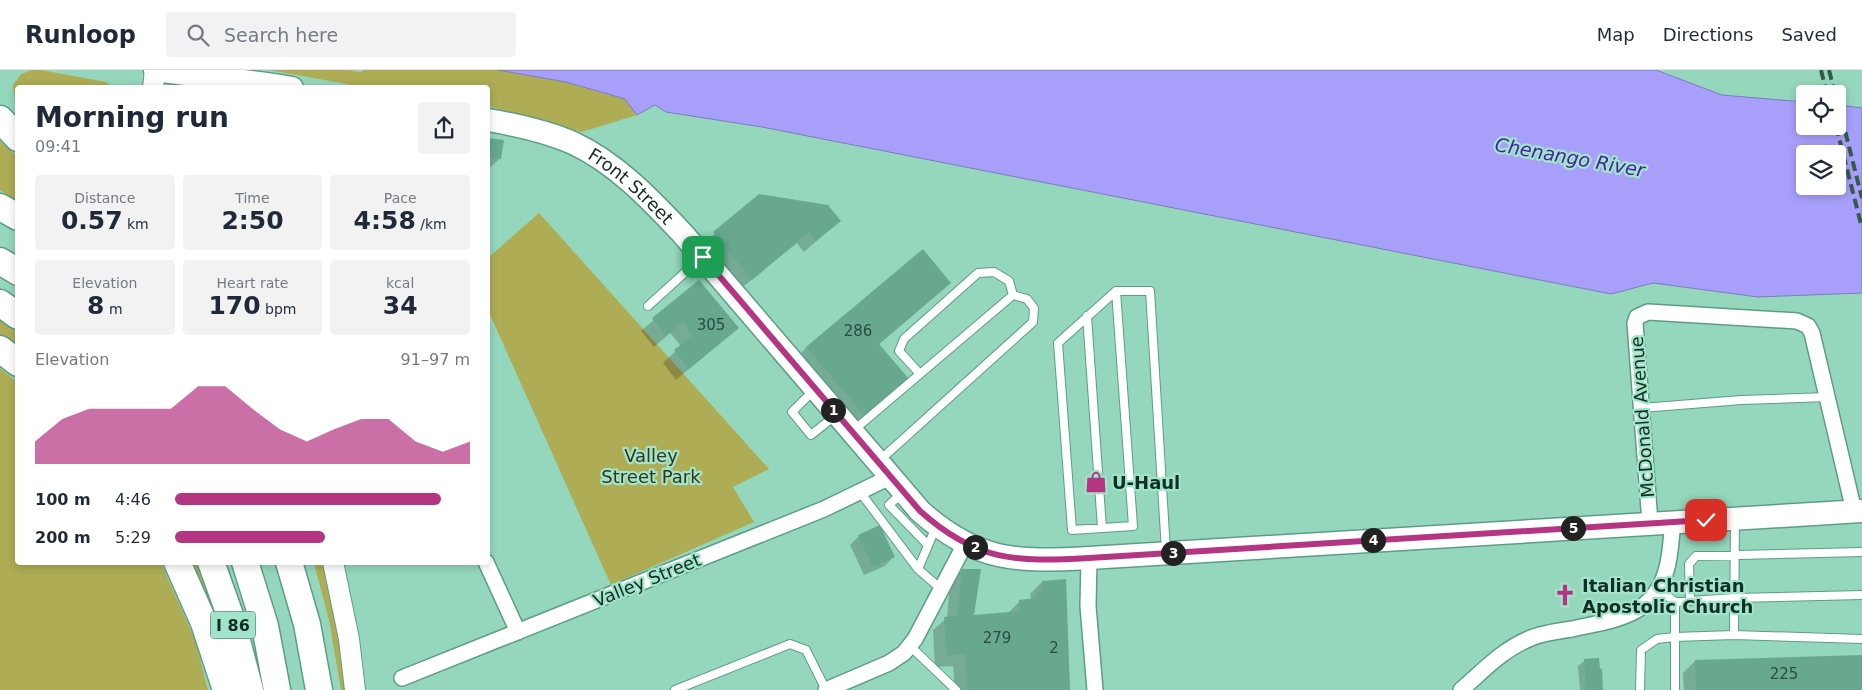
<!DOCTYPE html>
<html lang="en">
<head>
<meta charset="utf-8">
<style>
	body { margin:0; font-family:"DejaVu Sans",sans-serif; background:#f2f2f3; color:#1f2937; height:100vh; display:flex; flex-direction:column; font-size:19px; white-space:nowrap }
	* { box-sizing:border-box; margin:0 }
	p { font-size:16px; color:#747a83 }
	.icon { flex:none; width:28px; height:28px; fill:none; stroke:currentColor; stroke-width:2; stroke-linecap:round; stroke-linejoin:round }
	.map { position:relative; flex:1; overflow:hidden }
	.side { position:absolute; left:15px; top:15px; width:475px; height:480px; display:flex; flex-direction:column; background:#fff; border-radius:5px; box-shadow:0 2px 8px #0003 }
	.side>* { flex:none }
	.controls { position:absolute; left:1796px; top:15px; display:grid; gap:10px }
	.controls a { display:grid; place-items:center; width:50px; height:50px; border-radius:5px; background:#fff; box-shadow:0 2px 8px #0003; font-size:25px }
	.pin { position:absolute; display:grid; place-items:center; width:42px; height:42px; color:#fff; margin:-21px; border-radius:10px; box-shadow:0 2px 8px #0006 }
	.km { position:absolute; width:25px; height:25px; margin:-12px; border-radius:50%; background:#222; color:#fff; font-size:14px; line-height:25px; text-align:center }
	.round { display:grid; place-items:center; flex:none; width:52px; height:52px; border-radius:5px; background:#f2f2f3 }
	.summary { display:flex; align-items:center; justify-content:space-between; height:85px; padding:0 20px }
	h1 { font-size:28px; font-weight:700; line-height:38px }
	.stats { display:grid; grid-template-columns:repeat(3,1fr); gap:8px; height:85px; padding:5px 20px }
	.stats div { display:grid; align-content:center; border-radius:5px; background:#f2f2f3; text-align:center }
	.stats b { font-size:25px; font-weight:700 }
	.stats small { font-size:14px; font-weight:400 }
	.stats p { font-size:14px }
	.chart { height:140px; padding:10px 20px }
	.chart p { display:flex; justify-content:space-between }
	.chart svg { width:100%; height:90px; margin-top:5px; fill:#b43582; opacity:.7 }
	ul { padding:0 20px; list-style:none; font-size:16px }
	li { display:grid; grid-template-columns:80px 60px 1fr; align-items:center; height:38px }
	li i { height:12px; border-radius:6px; background:#b43582 }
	header { display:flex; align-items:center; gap:30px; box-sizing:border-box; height:70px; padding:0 25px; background:#fff; border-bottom:1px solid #e0e1e3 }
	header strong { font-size:24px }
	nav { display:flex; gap:28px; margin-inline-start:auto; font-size:18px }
	.search { width:350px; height:45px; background:#f2f2f3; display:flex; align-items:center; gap:12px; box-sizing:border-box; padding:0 18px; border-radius:5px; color:#747a83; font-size:19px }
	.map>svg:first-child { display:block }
</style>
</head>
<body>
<header>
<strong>Runloop</strong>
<div class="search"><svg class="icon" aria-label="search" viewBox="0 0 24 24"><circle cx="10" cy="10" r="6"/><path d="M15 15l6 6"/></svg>Search here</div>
<nav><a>Map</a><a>Directions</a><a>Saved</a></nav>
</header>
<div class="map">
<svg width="1862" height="620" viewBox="0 0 1862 620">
	<rect width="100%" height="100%" fill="#94d7bc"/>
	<path fill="#aeac54" d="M32 0H41L106 12 113 17 18 18 17 38 15 33 13 15 21 4Z
		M269 0H349L360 2 364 0H498L566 12 625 29 637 45 582 62 488 36V18L363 17Z
		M0 71 17 86V132L0 120Z
		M539 143 769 399 733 417 754 452 611 515 488 240V188Z
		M0 248 17 263V280L0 266Z
		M0 298 17 312 18 492 161 493 195 570 208 620H0Z
		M190 493H197L212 540Z
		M314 493H323L324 497 335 549 345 620H341L329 550Z"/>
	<path fill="#a89ffa" stroke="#7b7dba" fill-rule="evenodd" d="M498 0H1656L1722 25 1805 32V56H1838V35L1862 38V223L1758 227 1653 213 1611 224 762 57 666 42 655 35 637 45 625 29 566 12ZM1805 84H1838V116H1805Z"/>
	<path fill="#0003" d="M488 69 503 72 500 88 491 97H488Z
		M760 125 839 151 804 182 797 173 739 220 702 175Z
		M699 211 737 258 676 310 663 293 681 276 670 263 654 277 641 261Z
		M950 213 878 275 907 309 852 357 795 289 807 277Z
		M859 466 893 487 885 496 864 505 850 475Z
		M962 500 973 546 1008 543 1020 531 1031 530 1030 524 1042 512 1068 620H955L953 596 935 597 933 560 947 548 950 512Z
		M1862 587V620H1684L1683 603 1695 591Z
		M1584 591 1602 620H1580L1578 596Z"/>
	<path fill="#67a88f" d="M488 68 504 70 501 89 488 87Z
		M759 124 828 135 841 151 816 171 809 162 752 210 713 162Z
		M923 179 951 213 879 274 909 309 865 346 806 277Z
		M699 210 739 258 689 299 674 280 693 265 683 252 666 266 652 248Z
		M880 455 895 487 873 497 858 465Z
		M962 499H981L974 545 1020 541 1019 530 1036 528 1038 521H1042V511L1066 509 1070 620H967L965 584 947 586 944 547 957 545Z
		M1862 585V620H1696L1695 590Z
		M1599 588 1600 599 1602 598 1603 620H1586L1584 589Z"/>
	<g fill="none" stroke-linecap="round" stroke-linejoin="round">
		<g stroke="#5c9e85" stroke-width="10">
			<path id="lane" d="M1116 221 1133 456 1072 460 1058 273 1116 221H1150L1166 481
				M648 236 701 188
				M1087 246 1102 458
				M920 304 899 281 904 269 978 203 994 202 1009 211 1013 225
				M814 320 792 342 811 365 836 345
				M1642 338 1741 330 1827 327
				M854 360 1013 225 1027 229 1034 238 1033 252 879 391
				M860 422 918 499 941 519
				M902 423 889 435 928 475
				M918 499 936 457
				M1659 520 1675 532V567L1734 565 1735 450
				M1690 531 1689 494 1696 486 1862 482
				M1675 532 1734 528 1862 525
				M1734 565 1862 569
				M910 576 956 620
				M675 620 790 574 806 580 826 620
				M1640 620 1641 580 1657 569 1675 567V620"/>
		</g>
		<g stroke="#5c9e85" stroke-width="18">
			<path id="street" d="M1650 453 1635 253 1637 247 1648 242 1797 251 1808 256 1812 263 1854 441
				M1089 488 1088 536 1095 620
				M486 492 518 562
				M402 608 824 439 890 407
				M826 620 889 593 904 583 915 569 965 474
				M1461 620C1483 601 1503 579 1531 568 1543 563 1559 561 1572 559 1613 550 1653 547 1666 501 1671 485 1671 468 1673 451"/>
		</g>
		<g stroke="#5c9e85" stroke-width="22">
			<path id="secondary" d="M153 18 155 0
				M333 492 349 569 355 620"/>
		</g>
		<g stroke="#5c9e85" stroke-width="25">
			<g id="primary">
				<path d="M155 0C201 7 247 10 292 18"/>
				<path id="s1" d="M488 50C517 55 546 61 573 73 616 93 650 129 682 163L920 441C977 492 1016 492 1089 488L1862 441"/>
			</g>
		</g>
		<g stroke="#5c9e85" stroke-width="29">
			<path id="highway" d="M0 49 18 68
				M0 137 18 147
				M0 191 18 202
				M0 233 18 246
				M0 279 18 293
				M177 492 204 553 226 620
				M211 492 231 548 250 620
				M245 492 265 556 277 620
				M289 492 307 554 319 620"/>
		</g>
		<use href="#lane" stroke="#fff" stroke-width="8"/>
		<use href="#street" stroke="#fff" stroke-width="15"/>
		<use href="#secondary" stroke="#fff" stroke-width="20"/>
		<use href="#primary" stroke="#fff" stroke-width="22"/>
		<use href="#highway" stroke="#fff" stroke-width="26"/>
		<path stroke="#345b4c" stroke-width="4" stroke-dasharray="10 5" stroke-linecap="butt" d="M1821 0 1827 24
			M1829 0 1835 24
			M1838 33 1862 128
			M1836 56 1862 158"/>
	</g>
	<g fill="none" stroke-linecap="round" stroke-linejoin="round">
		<g stroke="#fff" stroke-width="10">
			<path id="route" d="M703 187 920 441C977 492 1016 492 1089 488L1706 450"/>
		</g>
		<use href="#route" stroke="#b43582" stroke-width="6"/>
	</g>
	<defs>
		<g id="shop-bare" transform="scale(1.725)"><path d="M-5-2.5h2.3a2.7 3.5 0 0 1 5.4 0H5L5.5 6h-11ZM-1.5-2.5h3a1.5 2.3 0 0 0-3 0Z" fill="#b43582" stroke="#a1e4c9" stroke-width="2.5" paint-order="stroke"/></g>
		<g id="church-bare" transform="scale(1.725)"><path d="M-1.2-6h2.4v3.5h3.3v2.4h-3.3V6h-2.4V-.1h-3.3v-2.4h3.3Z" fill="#b43582" stroke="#a1e4c9" stroke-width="2.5" paint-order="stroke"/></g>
	</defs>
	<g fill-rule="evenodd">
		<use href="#shop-bare" x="1096" y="412"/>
		<use href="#church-bare" x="1565" y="525"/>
	</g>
	<g text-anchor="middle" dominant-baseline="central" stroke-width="4.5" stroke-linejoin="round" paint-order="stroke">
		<g font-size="15" fill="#284d40">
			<text x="711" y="255">305</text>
			<text x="858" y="261">286</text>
			<text x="997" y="568">279</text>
			<text x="1054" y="578">2</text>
			<text x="1784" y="604">225</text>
		</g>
		<rect fill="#a1e4c9" stroke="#3e6556" stroke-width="1" x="210.5" y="541.5" width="45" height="27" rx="4"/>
		<g font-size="16" font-weight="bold" fill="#132f25">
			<text x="233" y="555">I 86</text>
		</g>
		<g font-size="18" fill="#132f25" stroke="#a1e4c9">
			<text stroke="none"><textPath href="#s1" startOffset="161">Front Street</textPath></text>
			<text transform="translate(1642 347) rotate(-94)">McDonald Avenue</text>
			<text transform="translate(647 510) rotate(-22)">Valley Street</text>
		</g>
		<g font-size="18" fill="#34341c" stroke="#a1e4c9">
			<text x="651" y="385">Valley<tspan x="651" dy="21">Street Park</tspan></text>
		</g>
		<g font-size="18" font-weight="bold" fill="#132f25" stroke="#a1e4c9" text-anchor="start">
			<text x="1112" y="412">U-Haul</text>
			<text x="1582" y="515">Italian Christian<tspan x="1582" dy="21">Apostolic Church</tspan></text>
		</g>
		<g font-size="19" font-style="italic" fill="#461da1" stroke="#a1e4c9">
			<text transform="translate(1570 87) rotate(10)">Chenango River</text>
		</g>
	</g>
</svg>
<div class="controls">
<a><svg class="icon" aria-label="locate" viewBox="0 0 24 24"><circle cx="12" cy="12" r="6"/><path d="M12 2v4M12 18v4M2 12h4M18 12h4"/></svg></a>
<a><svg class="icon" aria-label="layers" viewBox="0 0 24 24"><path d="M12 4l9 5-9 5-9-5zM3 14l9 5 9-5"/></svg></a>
</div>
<div class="pin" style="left:703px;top:187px;background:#1e9e55"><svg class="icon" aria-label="arrive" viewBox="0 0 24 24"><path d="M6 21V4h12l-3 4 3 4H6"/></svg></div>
<div class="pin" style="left:1706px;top:450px;background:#d93025"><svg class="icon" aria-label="check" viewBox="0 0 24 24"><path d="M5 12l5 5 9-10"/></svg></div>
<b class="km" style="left:833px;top:340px">1</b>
<b class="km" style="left:975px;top:477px">2</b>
<b class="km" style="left:1173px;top:483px">3</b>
<b class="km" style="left:1373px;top:470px">4</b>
<b class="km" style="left:1573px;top:458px">5</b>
<section class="side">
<div class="summary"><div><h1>Morning run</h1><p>09:41</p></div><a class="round"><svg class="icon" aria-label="share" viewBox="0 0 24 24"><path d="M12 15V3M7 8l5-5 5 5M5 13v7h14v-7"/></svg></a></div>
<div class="stats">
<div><p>Distance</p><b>0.57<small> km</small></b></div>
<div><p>Time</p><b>2:50</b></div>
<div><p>Pace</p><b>4:58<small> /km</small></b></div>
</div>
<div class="stats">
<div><p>Elevation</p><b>8<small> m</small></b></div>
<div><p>Heart rate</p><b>170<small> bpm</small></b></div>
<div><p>kcal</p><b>34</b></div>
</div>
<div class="chart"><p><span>Elevation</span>91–97 m</p>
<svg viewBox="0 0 160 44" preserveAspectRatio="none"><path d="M0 44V33L10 22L20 17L30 17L40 17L50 17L60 6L70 6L80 17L90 27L100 33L110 27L120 22L130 22L140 33L150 38L160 33V44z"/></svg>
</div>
<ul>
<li><b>100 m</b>4:46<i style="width:90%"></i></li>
<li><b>200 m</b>5:29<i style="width:51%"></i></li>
</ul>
</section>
</div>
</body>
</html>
